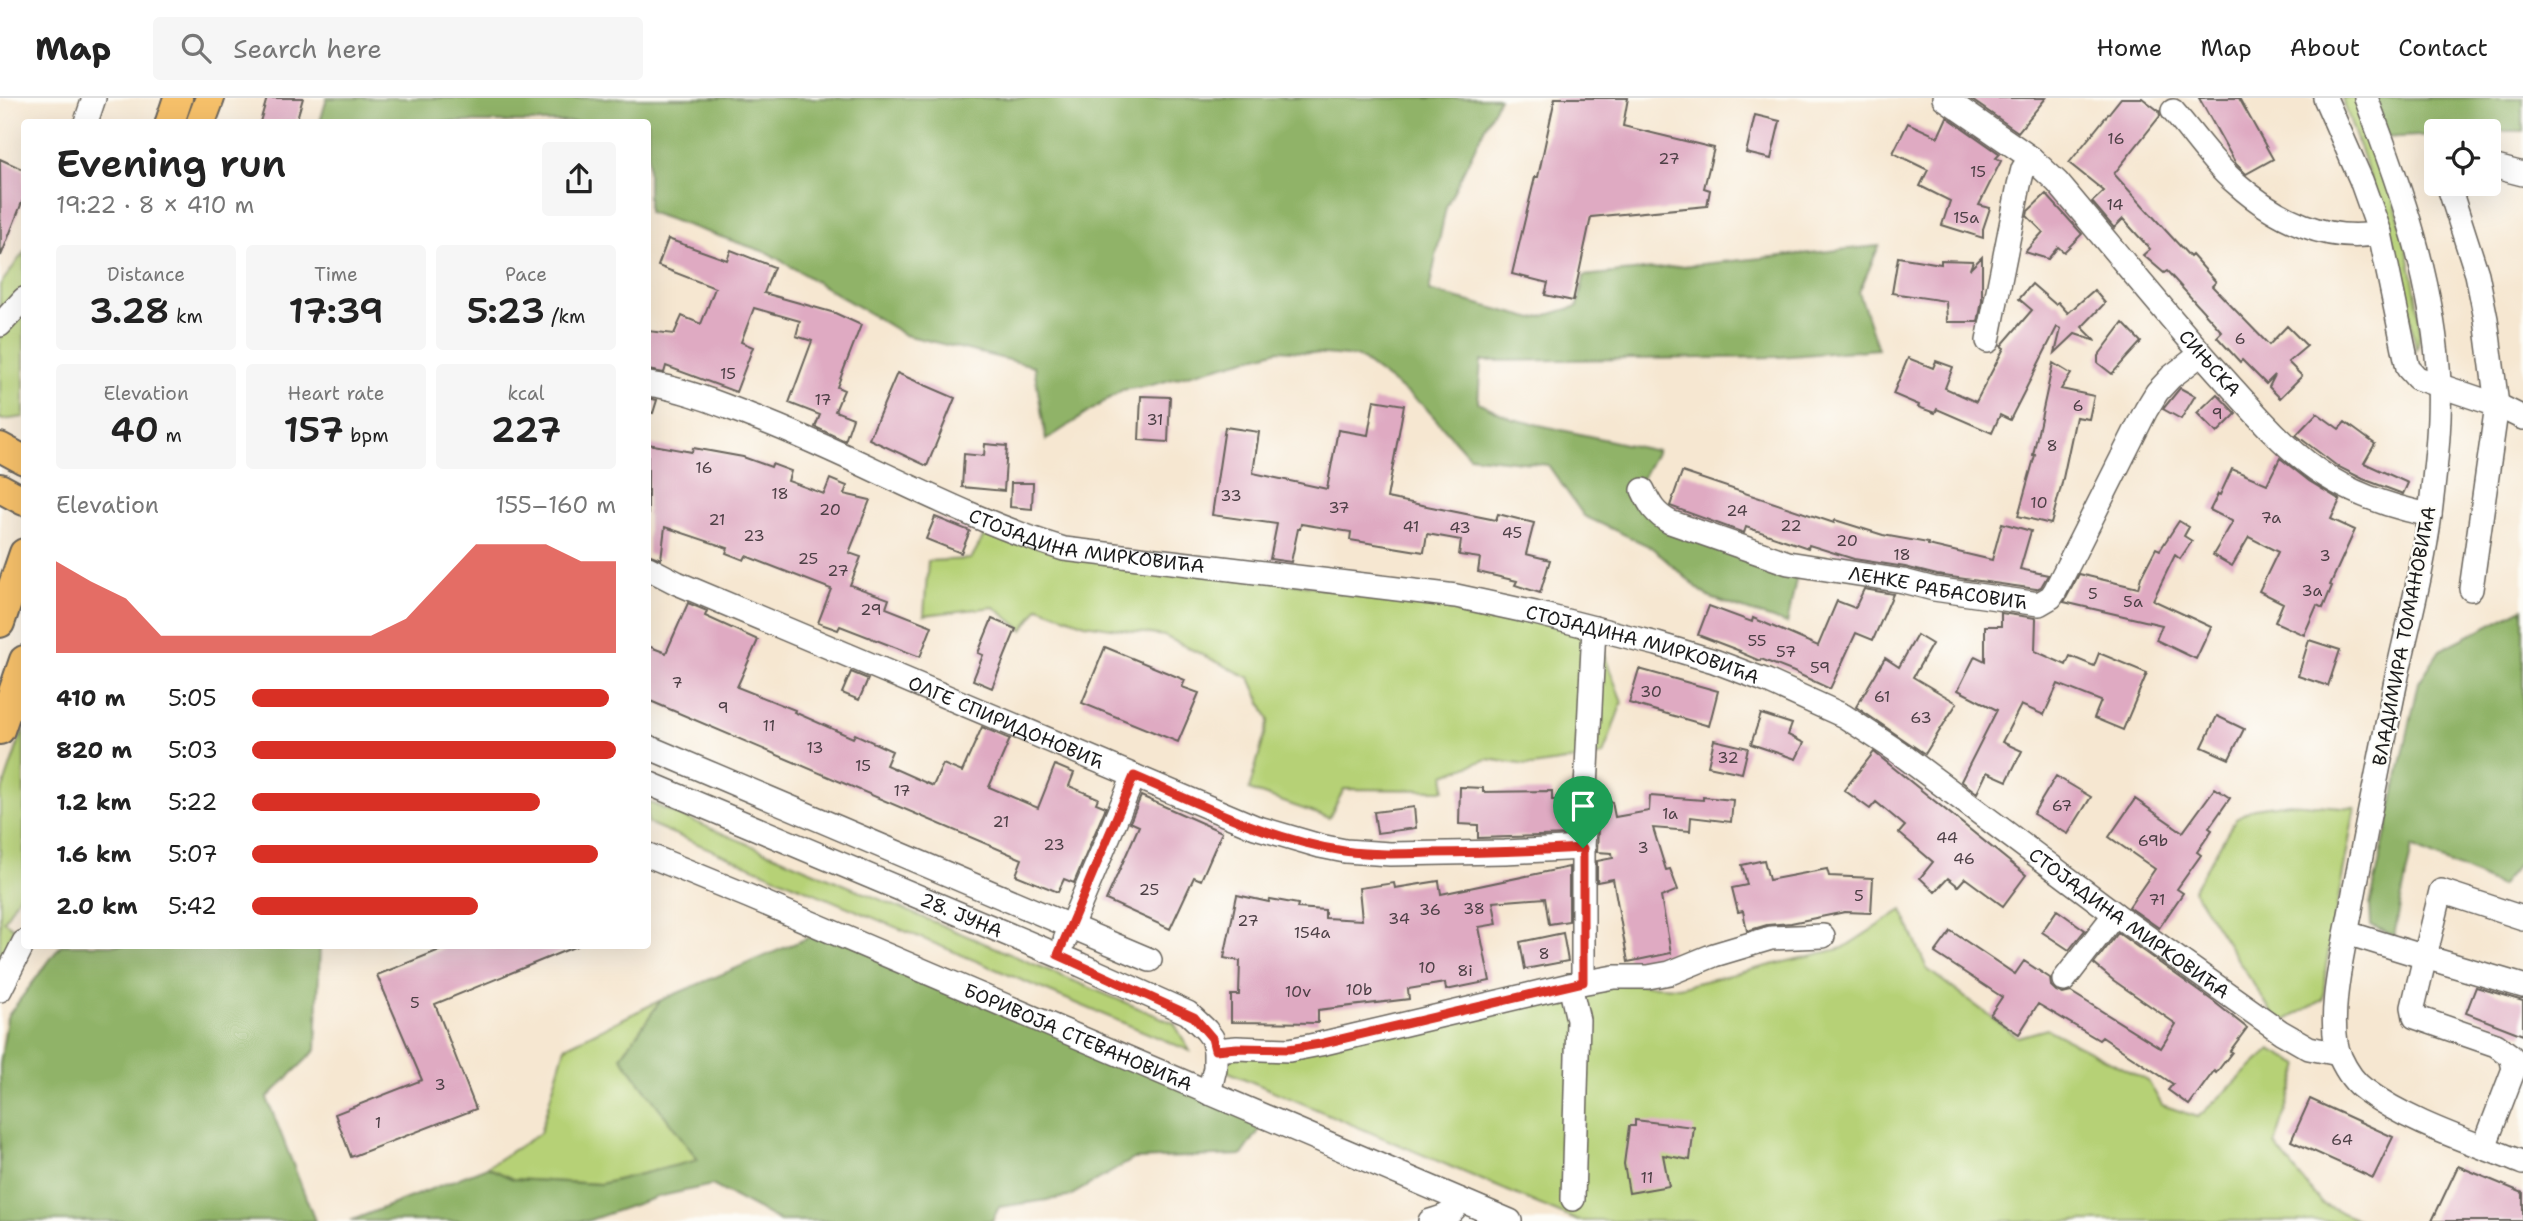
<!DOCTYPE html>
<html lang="en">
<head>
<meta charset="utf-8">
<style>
	body { margin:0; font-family:"Shantell Sans",sans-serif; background:#f6f6f6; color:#222; height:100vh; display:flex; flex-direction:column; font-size:26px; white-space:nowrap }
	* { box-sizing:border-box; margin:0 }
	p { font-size:23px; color:#767676 }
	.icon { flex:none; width:38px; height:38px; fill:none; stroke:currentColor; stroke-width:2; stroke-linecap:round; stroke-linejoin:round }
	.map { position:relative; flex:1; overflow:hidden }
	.side { position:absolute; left:21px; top:21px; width:630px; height:830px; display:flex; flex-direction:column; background:#fff; border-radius:7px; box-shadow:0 7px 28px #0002 }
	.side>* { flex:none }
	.fabs { position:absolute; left:2424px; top:21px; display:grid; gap:14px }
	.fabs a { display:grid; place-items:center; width:77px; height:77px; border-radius:7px; background:#fff; box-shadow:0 7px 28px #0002; font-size:35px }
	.pin { position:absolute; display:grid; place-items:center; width:60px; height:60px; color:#fff; margin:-72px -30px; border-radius:50% 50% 50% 0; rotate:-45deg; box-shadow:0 0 7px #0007 }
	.pin .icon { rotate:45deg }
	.round { display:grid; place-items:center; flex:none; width:74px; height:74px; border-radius:7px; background:#f6f6f6 }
	.headline { display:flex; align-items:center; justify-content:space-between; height:119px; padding:0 35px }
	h1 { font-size:38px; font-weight:600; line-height:52px }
	.figures { display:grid; grid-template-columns:repeat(3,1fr); gap:10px; height:119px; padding:7px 35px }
	.figures div { display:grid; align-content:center; border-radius:7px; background:#f6f6f6; text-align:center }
	.figures b { font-size:35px; font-weight:600 }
	.figures small { font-size:19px; font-weight:400 }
	.figures p { font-size:19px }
	.chart { height:196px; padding:14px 35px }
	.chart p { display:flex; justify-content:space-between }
	.chart svg { width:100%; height:126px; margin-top:7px; fill:#d93025; opacity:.7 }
	ul { padding:0 35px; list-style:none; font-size:23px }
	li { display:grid; grid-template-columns:112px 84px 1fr; align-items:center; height:52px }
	li i { height:18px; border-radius:9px; background:#d93025 }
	header { display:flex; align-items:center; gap:42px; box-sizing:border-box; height:98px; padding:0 35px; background:#fff; border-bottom:2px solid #e0e0e0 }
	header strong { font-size:33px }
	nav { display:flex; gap:38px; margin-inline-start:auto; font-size:24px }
	.search { width:490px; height:63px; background:#f6f6f6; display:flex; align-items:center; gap:18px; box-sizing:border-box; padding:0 24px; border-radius:7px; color:#767676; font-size:26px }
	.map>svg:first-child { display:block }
</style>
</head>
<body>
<header>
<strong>Map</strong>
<div class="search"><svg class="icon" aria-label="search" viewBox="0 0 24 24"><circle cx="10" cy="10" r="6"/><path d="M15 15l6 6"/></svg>Search here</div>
<nav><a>Home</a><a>Map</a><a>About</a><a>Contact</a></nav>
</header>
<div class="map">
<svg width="2523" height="1123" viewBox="0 0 2523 1123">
	<rect width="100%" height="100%" fill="#fdfcf7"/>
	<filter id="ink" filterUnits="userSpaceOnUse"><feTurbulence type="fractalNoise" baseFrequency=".0143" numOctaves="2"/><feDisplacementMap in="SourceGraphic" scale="14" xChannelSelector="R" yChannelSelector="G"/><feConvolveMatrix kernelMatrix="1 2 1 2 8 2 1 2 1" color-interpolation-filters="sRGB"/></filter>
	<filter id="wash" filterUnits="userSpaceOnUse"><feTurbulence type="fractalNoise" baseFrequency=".00686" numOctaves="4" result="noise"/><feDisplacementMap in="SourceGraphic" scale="28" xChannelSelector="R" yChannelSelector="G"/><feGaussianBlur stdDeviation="1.57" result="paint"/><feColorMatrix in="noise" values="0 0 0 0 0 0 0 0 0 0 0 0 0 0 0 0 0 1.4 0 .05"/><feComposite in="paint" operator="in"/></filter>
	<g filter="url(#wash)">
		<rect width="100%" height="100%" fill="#f6e7d1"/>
		<path fill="#b6d176" stroke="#697649" stroke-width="2" d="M2342 0H2355C2367 30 2380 59 2390 90 2400 118 2429 229 2416 252L2402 171Z
			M24 154V319L3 322 0 321V187Z
			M991 425 1064 451 1594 530 1622 604 1603 657 1533 668 1487 661 1445 677 1444 692 1344 691 1329 720 1249 692 1269 622 1250 580 1164 538 1085 526 1039 509 1023 532 994 509 924 517 928 463 971 461Z
			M24 629V789L4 823 14 830 0 865V699Z
			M648 704 1174 925 1190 953 648 725Z
			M2289 705 2355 710 2326 868 2323 902 2279 926 2193 792 2236 720 2254 710Z
			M1902 812 1927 871 2018 939 2047 931 2148 983 2162 1007 2198 1019 2271 951 2300 967 2275 1047 2322 1106 2360 1123H1578L1224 972 1237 950 1264 952 1583 884 1679 889 1843 850Z
			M661 902 621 959 699 1062 600 1086 513 1081 487 1069 540 1035 565 949Z"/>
		<path fill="#90b367" stroke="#566842" stroke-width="2" d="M327 0H1499L1446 109 1429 193 1534 221 1578 208 1584 178 1879 148 1859 194 1878 251 1778 259 1481 263 1478 304 1512 321 1657 353 1634 395 1798 472 1787 526 1708 499 1651 449 1584 418 1548 367 1469 358 1424 308 1358 259 1279 252 1148 288 1122 292 1046 342 1034 268 905 237 768 155 648 114V24H320Z
			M2366 0H2523V33H2436V37L2382 40Z
			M2523 510V761L2500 788 2412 749 2394 838 2371 827 2370 807 2419 584 2440 552Z
			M826 832 1268 1020 1242 1057 1134 1061 1068 1099 999 1109 992 1123H780L712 1087 657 1099 587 1123H350L487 1069 513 1081 600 1086 698 1062 621 959 661 902Z
			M61 847H320L316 952 267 1000 315 1123H0V967L7 919Z"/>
		<g id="blocks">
			<path fill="#dfaac2" d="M267 0H303L296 24H260Z
				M1555 0H1628L1623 28 1714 50 1704 90 1710 92 1707 108 1591 119 1573 203 1545 197 1548 185 1512 176 1535 79H1538Z
				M1969 0H2046L2018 34Z
				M2121 0H2142L2159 13 2160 18 2114 76 2190 159 2192 157 2216 184 2212 188 2269 247 2287 228 2307 248 2288 264 2302 278 2280 300 2269 289 2275 277 2266 286 2242 262 2240 264 2217 239 2222 234 2167 173 2164 175 2143 157 2150 151 2123 121 2114 130 2092 104 2104 93 2069 65Z
				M2199 0H2239L2273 61 2246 76 2236 66Z
				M1755 17 1780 23 1771 61 1746 55Z
				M1947 19 2000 56 1996 60 2001 63 1979 107 1990 110 1983 131V140L1942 127 1950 103 1920 88 1928 72 1893 55 1908 25 1938 39Z
				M0 61 24 72V99L1 158Z
				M2046 96 2082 136 2064 154 2058 149 2048 161 2025 154 2043 134 2027 118 2028 113Z
				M668 141 727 162 731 152 774 169 764 195 835 215 861 227 837 289 844 292 835 313 853 320 845 343 815 329 820 317 789 305 812 243 796 238 800 223 754 210 741 244 753 249 736 294 666 268 664 275 648 272V233L674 236 682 218 701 226 715 190 658 168Z
				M1898 159 1941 166V162L1973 163 1970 171 1982 159V203L1978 224H1947L1946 203 1892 195Z
				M2032 186 2055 206 2058 204 2068 215 2094 192 2105 205 2082 229 2096 243 2075 236 2055 255 2061 231 2057 229 2010 322 2000 317 1992 335 1937 311 1935 315 1918 309 1919 307 1893 296 1908 260 1933 270 1936 263 1953 269 1945 290 1976 304 2004 250 2001 248 2032 212 2019 201Z
				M2123 225 2141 244 2112 276 2098 265V258Z
				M2053 265 2071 276 2061 291 2094 298 2089 321 2076 319 2062 385 2051 426 2018 418 2035 357H2033Z
				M897 275 955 300 927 368 869 341Z
				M2180 290 2195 298 2181 321 2163 311Z
				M2217 296 2236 316 2217 335 2197 315Z
				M1141 298 1170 299 1168 344 1139 342Z
				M648 300 657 302 653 315 648 314Z
				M1374 302 1404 307 1387 400 1496 422 1498 416 1534 425 1526 456 1550 462 1540 495 1515 487 1517 483 1478 474 1480 460 1459 457 1461 442 1427 436 1424 454 1350 442 1351 434 1301 426 1300 431H1298L1291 464 1270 461 1277 426 1212 417 1225 329 1259 334 1253 375 1327 391 1338 332 1368 337Z
				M2317 315 2339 331 2345 324 2375 346 2364 365 2408 385 2403 396 2363 381 2337 368 2296 337Z
				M648 346 692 354 693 350 743 359 771 369 772 366 791 373 788 383 824 396 830 381 847 388 844 396 870 402 849 455 861 459 850 487 889 501 886 510 932 528 920 559 840 528 838 532 818 525 831 491 746 458 744 462 726 455 728 450 665 429 661 461 648 456Z
				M985 346 1007 348 1004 393 962 389 964 356 984 358Z
				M2280 360 2309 383 2340 402 2331 421 2355 432 2330 487 2332 488 2323 510 2317 507 2304 537 2275 524 2283 505 2259 493 2278 454 2249 439 2232 468 2213 457 2232 425V423L2210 412 2218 396 2220 397 2232 371 2267 386Z
				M1682 374 1834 425 1835 422 1883 437 1928 445V447L1992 462 2002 425 2031 433 2020 471 2048 477 2041 489 2036 491 1937 477 1905 469 1854 461 1809 447 1808 450 1746 429 1744 435 1670 408Z
				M1011 385H1033L1032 411 1010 409Z
				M935 419 970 433 961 455 926 441Z
				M2179 423 2189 429 2184 438 2192 443 2180 461 2175 457 2153 502 2211 529 2196 561 2156 542 2162 527 2064 504 2079 476 2138 490 2141 479 2156 450 2160 452Z
				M1864 491 1893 496 1873 542 1856 535 1830 591 1794 574 1761 561 1760 563 1739 554 1740 553 1698 537 1709 508 1752 524 1753 520 1818 548 1837 503 1855 510Z
				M688 505 707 513 705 518 758 542 737 589 795 612 794 614 853 640 855 636 892 653 886 667 933 688 943 666 962 674 982 629 1010 641 989 689 1038 710 1055 667 1074 675 1069 688 1098 700 1096 705 1106 709 1074 785 1064 781 1058 794 1016 777 1022 761 648 602V548L666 555Z
				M2001 515 2036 520 2035 553 2066 567 2070 558 2094 568 2099 555 2147 575 2123 632 2094 620 2101 603 2058 586 2044 617 2021 607 2002 644 2022 653 2007 683 1987 674 1977 695 1961 683 1997 612 1958 592 1975 558 1985 563V528H2001Z
				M992 521 1016 531 992 590 973 582 983 557 978 555Z
				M1917 537 1932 546 1913 579 1957 605 1925 656 1856 609 1885 560 1899 569Z
				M2309 542 2340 552 2328 588 2298 578Z
				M1105 549 1185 582 1182 589 1199 595 1178 644 1082 605Z
				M1639 571 1718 593 1709 628 1629 605Z
				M851 574 868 581 859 602 842 595Z
				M1761 616 1792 626 1788 637 1804 645 1796 661 1751 646Z
				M2217 618 2244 631 2229 661 2202 649Z
				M1714 642 1748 650 1742 675 1708 668Z
				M1874 654 2026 777 2003 808 1965 780 1958 788 1948 780 1935 794 1920 780 1933 764 1899 735 1905 728 1876 704 1870 711 1844 692Z
				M2056 678 2091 699 2068 736 2033 716Z
				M1460 689 1483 690V694L1552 693V702H1567V714L1571 713 1570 737 1478 740V727L1459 726Z
				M2215 690 2230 700 2209 730 2212 732 2197 754 2201 757 2177 791 2183 795 2159 830 2129 809 2155 771 2109 739 2135 701 2183 734Z
				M1141 698 1222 734 1201 782 1194 779 1170 831 1106 802 1139 728 1130 724Z
				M1650 698 1703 702V699L1733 702 1731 724 1691 719 1690 733 1653 730 1666 772 1670 771 1678 792 1661 799 1671 855 1628 864 1613 781 1597 784V763L1613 760 1612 755 1597 754 1599 707 1612 704 1615 719 1649 713Z
				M1414 709 1416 730 1377 735 1374 714Z
				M1764 762 1769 782 1827 771 1829 778 1873 780 1871 815 1845 814 1791 825 1767 827 1747 833 1743 813 1738 814 1732 790 1747 787 1742 767Z
				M1569 769V823L1549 826 1545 800 1493 804 1497 826 1479 829 1490 883 1446 892 1445 885 1408 891 1409 901 1318 912V925L1231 924V897H1239L1240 863 1224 860 1237 797 1269 804 1270 801 1298 806 1297 810 1325 812V820L1362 822 1359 790 1394 785 1395 790 1439 783 1441 796Z
				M2057 812 2085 832 2069 852 2042 834Z
				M1951 833 2015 876 2024 863 2050 880 2051 888 2056 893 2063 896 2071 894 2161 950 2176 926 2113 882 2094 866 2118 835 2213 903 2247 930 2230 953 2232 954 2216 975 2214 973 2189 1007 2168 992 2173 986 2102 939 2099 942 2038 906 2019 936 1990 917 2002 899 1935 855Z
				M1563 835 1568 863 1525 871 1520 844Z
				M452 847H579L435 906 476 1011 351 1059 335 1016 422 982 377 877Z
				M2476 889 2523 903V937L2466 915Z
				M2310 1001 2393 1039 2373 1080 2291 1043Z
				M1635 1022 1694 1029 1690 1062 1663 1057 1669 1088 1629 1095 1624 1066 1629 1028H1635Z
				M2458 1068 2523 1095V1123H2432Z"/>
		</g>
	</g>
	<g filter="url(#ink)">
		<use href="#blocks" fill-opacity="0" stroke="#68635b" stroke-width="2"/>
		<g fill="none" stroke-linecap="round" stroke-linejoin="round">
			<g stroke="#68635b" stroke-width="26">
				<g id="minor">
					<path id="s1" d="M1944 0 2031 60 2057 84C2113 150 2167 218 2226 283 2254 314 2282 347 2317 372 2350 395 2391 409 2430 417"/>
					<path d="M2325 0 2361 82 2380 135 2408 270 2417 280 2497 307 2523 320"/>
					<path d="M2366 0C2401 91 2434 185 2439 284 2441 327 2435 373 2430 416 2423 473 2407 530 2395 587 2380 661 2365 736 2351 811 2344 849 2325 923 2340 959 2346 972 2353 984 2365 992 2409 1025 2472 1044 2523 1065"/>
					<path d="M2173 13C2194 37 2213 66 2237 86 2275 120 2328 146 2380 135"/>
					<path d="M86 24 94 0"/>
					<path d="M2488 67 2523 76"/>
					<path d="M2448 86 2477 176 2486 221 2497 307 2471 491"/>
					<path d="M0 227 24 201"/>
					<path d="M1988 243 2019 87 2023 71 2031 60"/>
					<path id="s2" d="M648 286C685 291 719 306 754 319 859 359 956 418 1064 451L1456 498 1535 515 1657 546 1714 563 1767 583 1844 618 1897 653 2115 816 2281 934 2309 950 2339 956"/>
					<path id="s3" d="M1643 392C1650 407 1655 416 1670 424L1788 465 1903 483 1934 491 2039 506 2051 499 2055 493 2146 312 2157 294 2171 279 2201 256"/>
					<path id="s4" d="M648 470 677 485 1255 729 1320 748 1345 753 1390 756 1505 754 1583 750"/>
					<path d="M648 649 1150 862"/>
					<path id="s5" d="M648 685 1081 867 1188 915 1206 932 1212 940 1215 952V970L1209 995"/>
					<path id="s6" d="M648 757 748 798 1510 1123"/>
					<path d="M2347 835 2425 859 2441 793 2523 820"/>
					<path d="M1065 842 1134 678"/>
					<path d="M2064 882 2115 816"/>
					<path d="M1583 884V750L1594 530"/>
					<path d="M1570 887 1578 922 1573 1101"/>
					<path d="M0 892 24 844"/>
					<path d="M1215 952 1237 950 1289 952 1320 946 1570 887 1614 879H1648L1670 875 1714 857 1771 840 1823 838"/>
					<path d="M2484 1049 2514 971 2511 958 2496 947 2415 919 2413 909 2425 859 2523 888"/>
					<path d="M1430 1123C1445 1119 1453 1116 1460 1102"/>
				</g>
			</g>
			<g stroke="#68635b" stroke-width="32">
				<path id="major" d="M170 24 178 0
					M201 24 210 0
					M0 349 24 362
					M0 390 24 403
					M0 525 24 455
					M0 632 24 562"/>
			</g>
			<use href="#minor" stroke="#fff" stroke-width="23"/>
			<use href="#major" stroke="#f6c06b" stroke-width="28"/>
		</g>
	</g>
	<g fill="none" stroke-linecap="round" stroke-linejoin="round" filter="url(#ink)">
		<g stroke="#fff" stroke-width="14">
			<path id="route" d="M1134 678C1202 707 1270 742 1344 753 1372 757 1401 756 1429 755 1480 755 1532 753 1583 750V884L1320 946 1289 951 1237 950 1215 952 1212 940 1194 919 1058 857Z"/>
		</g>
		<use href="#route" stroke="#d93025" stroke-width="9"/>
	</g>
	<g text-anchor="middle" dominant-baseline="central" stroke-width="5" stroke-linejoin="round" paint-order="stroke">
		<g font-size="16" fill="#4d4046">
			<text x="2116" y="40">16</text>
			<text x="1669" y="60">27</text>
			<text x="1978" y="73">15</text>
			<text x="2115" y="106">14</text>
			<text x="1966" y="119">15a</text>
			<text x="2240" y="240">6</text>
			<text x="728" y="275">15</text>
			<text x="823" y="301">17</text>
			<text x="2078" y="307">6</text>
			<text x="2217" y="315">9</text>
			<text x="1155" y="321">31</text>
			<text x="2052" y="347">8</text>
			<text x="704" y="369">16</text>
			<text x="780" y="395">18</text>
			<text x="1231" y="397">33</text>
			<text x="2039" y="404">10</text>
			<text x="1339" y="409">37</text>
			<text x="830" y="411">20</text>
			<text x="1737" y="412">24</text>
			<text x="2271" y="419">7a</text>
			<text x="717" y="421">21</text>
			<text x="1791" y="427">22</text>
			<text x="1411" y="428">41</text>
			<text x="1460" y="429">43</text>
			<text x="1512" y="434">45</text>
			<text x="754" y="437">23</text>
			<text x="1847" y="442">20</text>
			<text x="1902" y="456">18</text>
			<text x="2325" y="457">3</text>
			<text x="808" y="460">25</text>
			<text x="838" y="472">27</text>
			<text x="2312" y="492">3a</text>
			<text x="2093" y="495">5</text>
			<text x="2133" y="503">5a</text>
			<text x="871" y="511">29</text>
			<text x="1757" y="542">55</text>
			<text x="1786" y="553">57</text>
			<text x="1820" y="569">59</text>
			<text x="677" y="584">7</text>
			<text x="1651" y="593">30</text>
			<text x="1882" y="598">61</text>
			<text x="723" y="609">9</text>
			<text x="1921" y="619">63</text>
			<text x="769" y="627">11</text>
			<text x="815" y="649">13</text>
			<text x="1728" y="659">32</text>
			<text x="863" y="667">15</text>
			<text x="902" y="692">17</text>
			<text x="2062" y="707">67</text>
			<text x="1670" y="715">1a</text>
			<text x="1001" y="723">21</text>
			<text x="1947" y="739">44</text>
			<text x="2153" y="742">69b</text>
			<text x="1054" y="746">23</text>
			<text x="1643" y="749">3</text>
			<text x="1964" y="760">46</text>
			<text x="1149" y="791">25</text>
			<text x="1859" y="797">5</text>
			<text x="2157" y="801">71</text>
			<text x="1474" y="810">38</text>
			<text x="1430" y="811">36</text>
			<text x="1399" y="820">34</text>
			<text x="1248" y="822">27</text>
			<text x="1312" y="834">154a</text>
			<text x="1544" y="855">8</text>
			<text x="1427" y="869">10</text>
			<text x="1465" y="872">8i</text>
			<text x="1359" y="891">10b</text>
			<text x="1298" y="893">10v</text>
			<text x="415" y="904">5</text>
			<text x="440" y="986">3</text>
			<text x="378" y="1024">1</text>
			<text x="2342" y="1041">64</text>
			<text x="1647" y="1079">11</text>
		</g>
		<g font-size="19" fill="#1c1c1c" stroke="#fdfcf7">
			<text stroke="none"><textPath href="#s1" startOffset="378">СИЊСКА</textPath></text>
			<text stroke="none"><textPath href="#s2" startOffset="469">СТОЈАДИНА МИРКОВИЋА</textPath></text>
			<text stroke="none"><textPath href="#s3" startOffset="320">ЛЕНКЕ РАБАСОВИЋ</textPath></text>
			<text transform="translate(2404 538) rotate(-79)">ВЛАДИМИРА ТОМАНОВИЋА</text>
			<text stroke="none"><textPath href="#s2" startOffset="1036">СТОЈАДИНА МИРКОВИЋА</textPath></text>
			<text stroke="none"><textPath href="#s4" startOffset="390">ОЛГЕ СПИРИДОНОВИЋ</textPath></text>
			<text stroke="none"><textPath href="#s5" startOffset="340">28. ЈУНА</textPath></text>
			<text stroke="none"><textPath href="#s2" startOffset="1603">СТОЈАДИНА МИРКОВИЋА</textPath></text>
			<text stroke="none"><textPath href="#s6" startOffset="467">БОРИВОЈА СТЕВАНОВИЋА</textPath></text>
		</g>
	</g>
</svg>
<div class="fabs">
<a><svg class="icon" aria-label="locate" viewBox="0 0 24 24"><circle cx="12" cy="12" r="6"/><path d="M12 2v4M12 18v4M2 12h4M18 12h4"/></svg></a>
</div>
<div class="pin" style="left:1583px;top:750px;background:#1e9e55"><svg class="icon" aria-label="arrive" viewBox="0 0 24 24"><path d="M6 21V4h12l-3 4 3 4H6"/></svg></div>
<section class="side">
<div class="headline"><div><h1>Evening run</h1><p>19:22 · 8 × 410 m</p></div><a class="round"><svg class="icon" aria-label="share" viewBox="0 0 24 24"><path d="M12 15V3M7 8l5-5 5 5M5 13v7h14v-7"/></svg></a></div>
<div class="figures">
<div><p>Distance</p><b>3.28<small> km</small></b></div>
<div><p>Time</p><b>17:39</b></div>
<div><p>Pace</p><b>5:23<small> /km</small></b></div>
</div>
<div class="figures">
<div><p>Elevation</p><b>40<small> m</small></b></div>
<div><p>Heart rate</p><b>157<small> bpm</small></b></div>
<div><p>kcal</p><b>227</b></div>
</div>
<div class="chart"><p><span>Elevation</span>155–160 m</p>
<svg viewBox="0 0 160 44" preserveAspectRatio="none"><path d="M0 44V12L10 19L20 25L30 38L40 38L50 38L60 38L70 38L80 38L90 38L100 32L110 19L120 6L130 6L140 6L150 12L160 12V44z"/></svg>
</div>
<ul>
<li><b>410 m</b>5:05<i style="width:98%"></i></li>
<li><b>820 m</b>5:03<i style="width:100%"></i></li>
<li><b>1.2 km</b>5:22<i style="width:79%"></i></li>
<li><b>1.6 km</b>5:07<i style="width:95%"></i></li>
<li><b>2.0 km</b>5:42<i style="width:62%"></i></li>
</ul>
</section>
</div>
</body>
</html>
